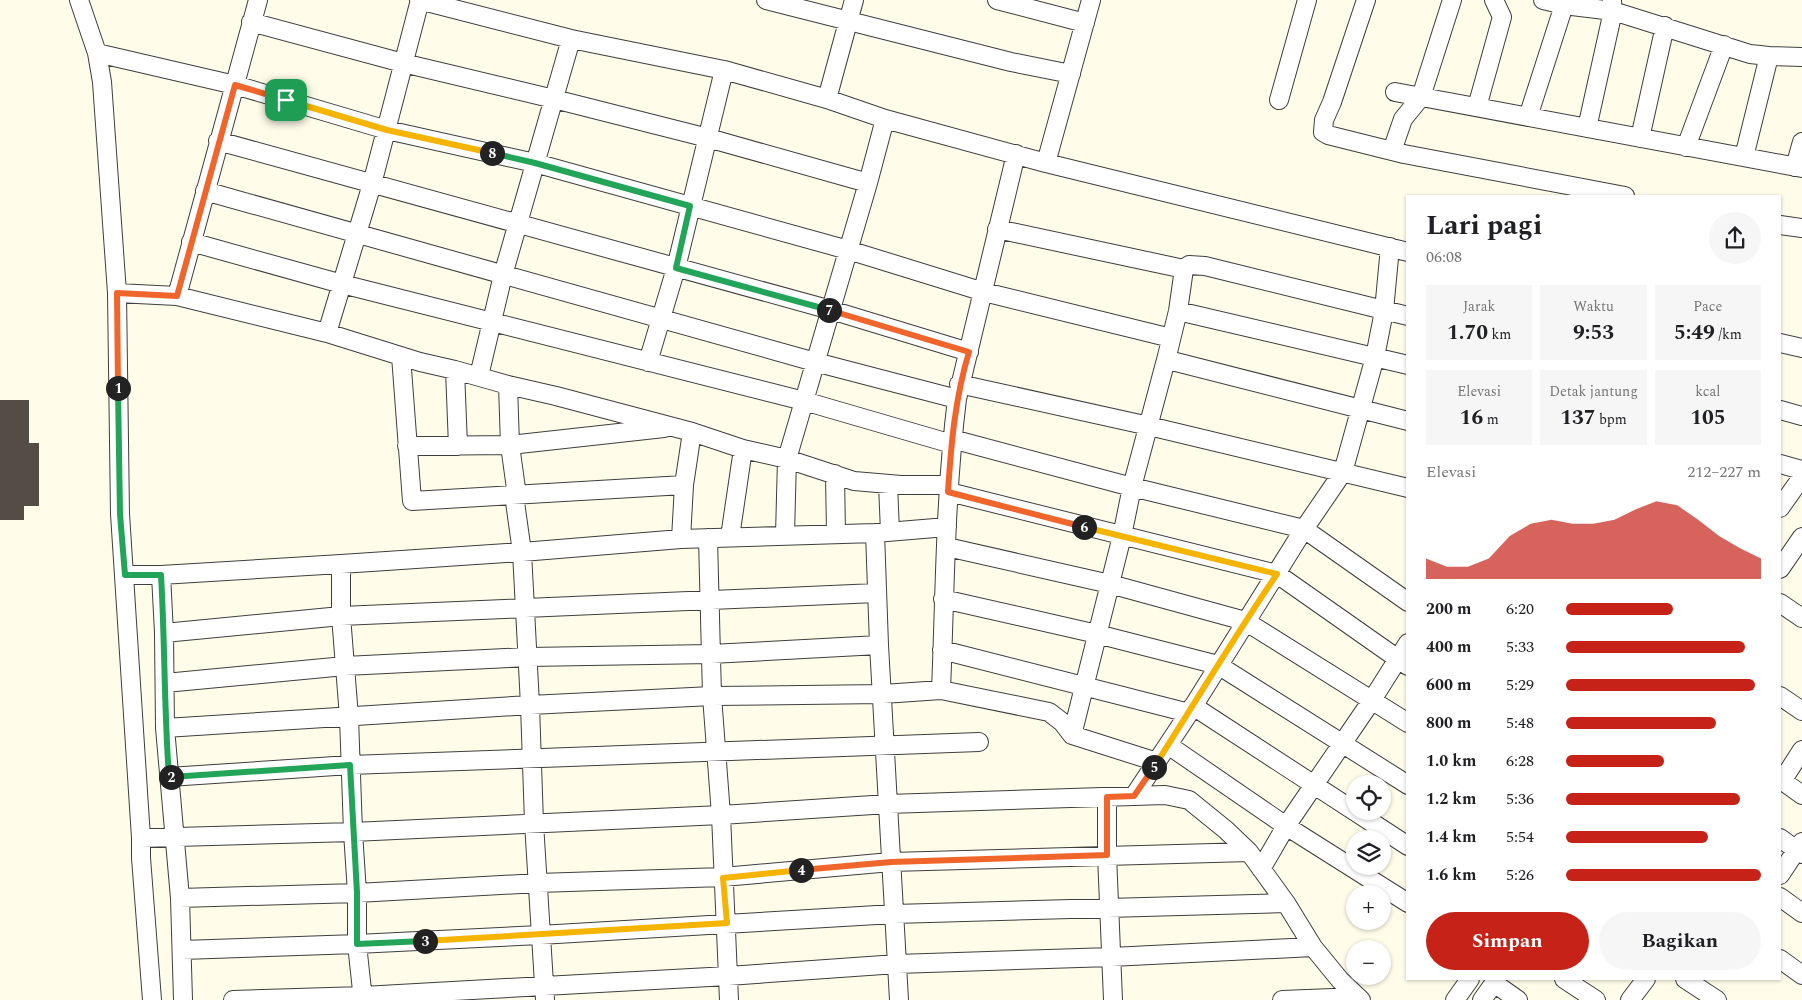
<!DOCTYPE html>
<html lang="id">
<head>
<meta charset="utf-8">
<style>
	body { margin:0; font-family:Spectral,serif; background:#f6f6f6; color:#202124; height:100vh; display:flex; flex-direction:column; font-size:19px; white-space:nowrap }
	* { box-sizing:border-box; margin:0 }
	p { font-size:16px; color:#757577 }
	.icon { flex:none; width:28px; height:28px; fill:none; stroke:currentColor; stroke-width:2; stroke-linecap:round; stroke-linejoin:round }
	.map { position:relative; flex:1; overflow:hidden }
	.drawer { position:absolute; left:1406px; top:195px; width:375px; height:785px; display:flex; flex-direction:column; background:#fff; border-radius:0px; box-shadow:0 1px 4px #0004 }
	.drawer>* { flex:none }
	.buttons { position:absolute; left:1346px; top:775px; display:grid; gap:10px }
	.buttons a { display:grid; place-items:center; width:45px; height:45px; border-radius:50%; background:#fff; box-shadow:0 1px 4px #0004; font-size:25px }
	.pin { position:absolute; display:grid; place-items:center; width:42px; height:42px; color:#fff; margin:-21px; border-radius:10px; box-shadow:0 2px 8px #0006 }
	.km { position:absolute; width:25px; height:25px; margin:-12px; border-radius:50%; background:#222; color:#fff; font-size:14px; line-height:25px; text-align:center }
	.round { display:grid; place-items:center; flex:none; width:52px; height:52px; border-radius:26px; background:#f6f6f6 }
	.headline { display:flex; align-items:center; justify-content:space-between; height:85px; padding:0 20px }
	h1 { font-size:28px; font-weight:700; line-height:38px }
	.metrics { display:grid; grid-template-columns:repeat(3,1fr); gap:8px; height:85px; padding:5px 20px }
	.metrics div { display:grid; align-content:center; border-radius:0px; background:#f6f6f6; text-align:center }
	.metrics b { font-size:21px; font-weight:700 }
	.metrics small { font-size:14px; font-weight:400 }
	.metrics p { font-size:14px }
	.chart { height:140px; padding:10px 20px }
	.chart p { display:flex; justify-content:space-between }
	.chart svg { width:100%; height:90px; margin-top:5px; fill:#c62218; opacity:.7 }
	.primary-button { display:flex; gap:10px; margin-top:auto; padding:10px 20px }
	.primary-button a { flex:1; height:58px; border-radius:30px; background:#c62218; color:#fff; font-size:20px; font-weight:700; line-height:58px; text-align:center }
	.primary-button a+a { background:#f6f6f6; color:#202124 }
	ul { padding:0 20px; list-style:none; font-size:16px }
	li { display:grid; grid-template-columns:80px 60px 1fr; align-items:center; height:38px }
	li i { height:12px; border-radius:6px; background:#c62218 }
	.map>svg:first-child { display:block }
</style>
</head>
<body>
<div class="map">
<svg width="1802" height="1000" viewBox="0 0 1802 1000">
	<rect width="100%" height="100%" fill="#fffde9"/>
	<path fill="#544d46" d="M0 400H29V443H39V506H24V520H0Z"/>
	<g fill="none" stroke-linecap="round" stroke-linejoin="round">
		<g stroke="#3e3e3e" stroke-width="20">
			<path id="minor" d="M79 0 97 53 102 82 117 293 120 514 141 838V858L152 1000
				M419 0 571 39 724 70 827 99 885 119 1046 163 1408 252
				M766 0 1011 62 1071 74
				M997 0 1085 23
				M1366 0 1332 102 1324 120 1323 132 1328 135 1404 154 1625 196
				M1543 0 1564 5 1613 11 1750 54 1769 56
				M251 22 403 63 554 99 708 138 868 183
				M97 53 235 85 387 130 535 163 848 250 984 292 1171 338
				M1395 92 1802 168
				M827 99 854 0
				M1279 100 1307 0
				M1477 107 1502 17 1494 0
				M1528 117 1564 5
				M1587 128 1613 11 1612 1
				M1640 138 1665 26
				M218 141 831 310 969 352
				M1686 147 1724 45
				M1392 151 1403 119 1421 97 1452 0
				M1744 157 1769 56 1802 57
				M1046 163 1091 0
				M1795 167 1802 142
				M205 191 815 362 957 399
				M1780 225 1802 228
				M997 229 1184 269
				M191 242 342 284 804 401 952 444
				M117 293 177 296 327 333 420 362 455 370 508 385 556 396 692 432 743 449 787 459 854 481 901 485H949
				M177 296 258 0
				M1178 311 1408 365
				M1408 316 1205 266 1189 265 1184 269 1178 311 1167 356 1168 359 1172 361 1408 421
				M327 333 372 184 420 0
				M1780 343 1802 348
				M401 356 412 501 684 485
				M648 362 676 268 724 70
				M455 370 458 446
				M479 376 503 275 571 39
				M959 384 1149 426 1408 488
				M508 385 510 445 517 496 515 502 522 552 530 705 534 823 545 1000
				M1780 410 1802 416
				M952 439 1132 487 1304 529 1408 602
				M407 446 510 445 664 428
				M1780 464 1802 470
				M835 474 836 534
				M888 484 890 532
				M949 492 1277 574 1408 666
				M1780 508 1802 477
				M875 533 879 645 899 1000
				M785 535 787 459 868 183 885 119
				M730 537 743 449
				M708 538 712 696 721 815 729 1000
				M681 539 684 485 692 432
				M947 547 1110 584 1245 621 1408 723
				M341 564V616L349 717 353 832 357 893V944L363 1000
				M1780 569 1802 537
				M125 575H161L341 564 522 552 681 539 875 533 947 527
				M161 575 164 633 165 728 180 898 183 1000
				M943 599 1097 634 1218 665 1408 785
				M1780 603 1802 618
				M164 633 341 616 876 593
				M942 650 1189 713
				M165 683 345 666 528 657 711 654 879 645
				M941 690C945 593 945 496 957 399L1016 154
				M1780 696 1802 711
				M1193 706 1408 846
				M165 728 530 705 712 696 883 694 941 690 1049 712 1062 722 1072 735 1157 762
				M1072 735 1122 536 1132 487 1167 356
				M1168 745 1286 826 1408 903
				M169 777 350 765 979 742
				M1780 779 1802 795
				M1782 781 1802 750
				M1134 796 1189 713 1304 529 1343 472 1375 357 1384 311 1390 247
				M1107 797V855L1113 1000
				M141 838 353 832 721 815 888 804 1165 795 1189 800 1226 830 1249 852 1286 903 1313 947 1340 980 1361 1000
				M1780 838 1802 854
				M1261 869 1286 826 1372 700 1408 643
				M1780 875 1802 842
				M1780 897 1802 913
				M180 898 357 893 538 883 723 877 891 862 1249 852
				M182 950 357 944 540 935 894 914 1286 903
				M1780 959 1802 975
				M1564 979 1596 1000
				M1685 979 1717 1000
				M1494 983 1518 1000
				M233 1000 363 996 544 986 728 976 897 964 1111 957 1313 947
				M1282 1000 1358 997
				M1455 1000 1470 979
				M1482 1000 1497 979
				M1630 1000 1646 979"/>
		</g>
		<use href="#minor" stroke="#fff" stroke-width="18"/>
	</g>
	<g fill="none" stroke-linecap="round" stroke-linejoin="round">
		<g stroke="#fff" stroke-width="10">
			<path id="split-1" d="M118 388 117 293 177 296 235 85 286 100"/>
		</g>
		<g stroke="#fff" stroke-width="10">
			<path id="split-2" d="M118 388 120 514 125 575H161C165 642 164 710 169 777H171"/>
		</g>
		<g stroke="#fff" stroke-width="10">
			<path id="split-3" d="M171 777 350 765 357 893V944L425 941"/>
		</g>
		<g stroke="#fff" stroke-width="10">
			<path id="split-4" d="M425 941 727 923 723 878 801 870"/>
		</g>
		<g stroke="#fff" stroke-width="10">
			<path id="split-5" d="M801 870 891 862 1107 855V797L1134 796 1154 767"/>
		</g>
		<g stroke="#fff" stroke-width="10">
			<path id="split-6" d="M1084 527 1277 574C1234 637 1195 703 1154 767"/>
		</g>
		<g stroke="#fff" stroke-width="10">
			<path id="split-7" d="M829 310 969 352C955 398 951 445 948 492L1084 527"/>
		</g>
		<g stroke="#fff" stroke-width="10">
			<path id="split-8" d="M492 153 535 163 690 206 676 268 829 310"/>
		</g>
		<g stroke="#fff" stroke-width="10">
			<path id="split-9" d="M286 100 387 130 492 153"/>
		</g>
		<use href="#split-1" stroke="#f0652b" stroke-width="6"/>
		<use href="#split-2" stroke="#22a559" stroke-width="6"/>
		<use href="#split-3" stroke="#22a559" stroke-width="6"/>
		<use href="#split-4" stroke="#f5b400" stroke-width="6"/>
		<use href="#split-5" stroke="#f0652b" stroke-width="6"/>
		<use href="#split-6" stroke="#f5b400" stroke-width="6"/>
		<use href="#split-7" stroke="#f0652b" stroke-width="6"/>
		<use href="#split-8" stroke="#22a559" stroke-width="6"/>
		<use href="#split-9" stroke="#f5b400" stroke-width="6"/>
	</g>
</svg>
<div class="buttons">
<a><svg class="icon" aria-label="locate" viewBox="0 0 24 24"><circle cx="12" cy="12" r="6"/><path d="M12 2v4M12 18v4M2 12h4M18 12h4"/></svg></a>
<a><svg class="icon" aria-label="layers" viewBox="0 0 24 24"><path d="M12 4l9 5-9 5-9-5zM3 14l9 5 9-5"/></svg></a>
<a>+</a>
<a>−</a>
</div>
<div class="pin" style="left:286px;top:100px;background:#1e9e55"><svg class="icon" aria-label="arrive" viewBox="0 0 24 24"><path d="M6 21V4h12l-3 4 3 4H6"/></svg></div>
<b class="km" style="left:118px;top:388px">1</b>
<b class="km" style="left:171px;top:777px">2</b>
<b class="km" style="left:425px;top:941px">3</b>
<b class="km" style="left:801px;top:870px">4</b>
<b class="km" style="left:1154px;top:767px">5</b>
<b class="km" style="left:1084px;top:527px">6</b>
<b class="km" style="left:829px;top:310px">7</b>
<b class="km" style="left:492px;top:153px">8</b>
<section class="drawer">
<div class="headline"><div><h1>Lari pagi</h1><p>06:08</p></div><a class="round"><svg class="icon" aria-label="share" viewBox="0 0 24 24"><path d="M12 15V3M7 8l5-5 5 5M5 13v7h14v-7"/></svg></a></div>
<div class="metrics">
<div><p>Jarak</p><b>1.70<small> km</small></b></div>
<div><p>Waktu</p><b>9:53</b></div>
<div><p>Pace</p><b>5:49<small> /km</small></b></div>
</div>
<div class="metrics">
<div><p>Elevasi</p><b>16<small> m</small></b></div>
<div><p>Detak jantung</p><b>137<small> bpm</small></b></div>
<div><p>kcal</p><b>105</b></div>
</div>
<div class="chart"><p><span>Elevasi</span>212–227 m</p>
<svg viewBox="0 0 160 44" preserveAspectRatio="none"><path d="M0 44V34L10 38L20 38L30 34L40 23L50 17L60 15L70 17L80 17L90 15L100 10L110 6L120 8L130 15L140 23L150 29L160 34V44z"/></svg>
</div>
<ul>
<li><b>200 m</b>6:20<i style="width:55%"></i></li>
<li><b>400 m</b>5:33<i style="width:92%"></i></li>
<li><b>600 m</b>5:29<i style="width:97%"></i></li>
<li><b>800 m</b>5:48<i style="width:77%"></i></li>
<li><b>1.0 km</b>6:28<i style="width:50%"></i></li>
<li><b>1.2 km</b>5:36<i style="width:89%"></i></li>
<li><b>1.4 km</b>5:54<i style="width:73%"></i></li>
<li><b>1.6 km</b>5:26<i style="width:100%"></i></li>
</ul>
<div class="primary-button"><a>Simpan</a><a>Bagikan</a></div>
</section>
</div>
</body>
</html>
